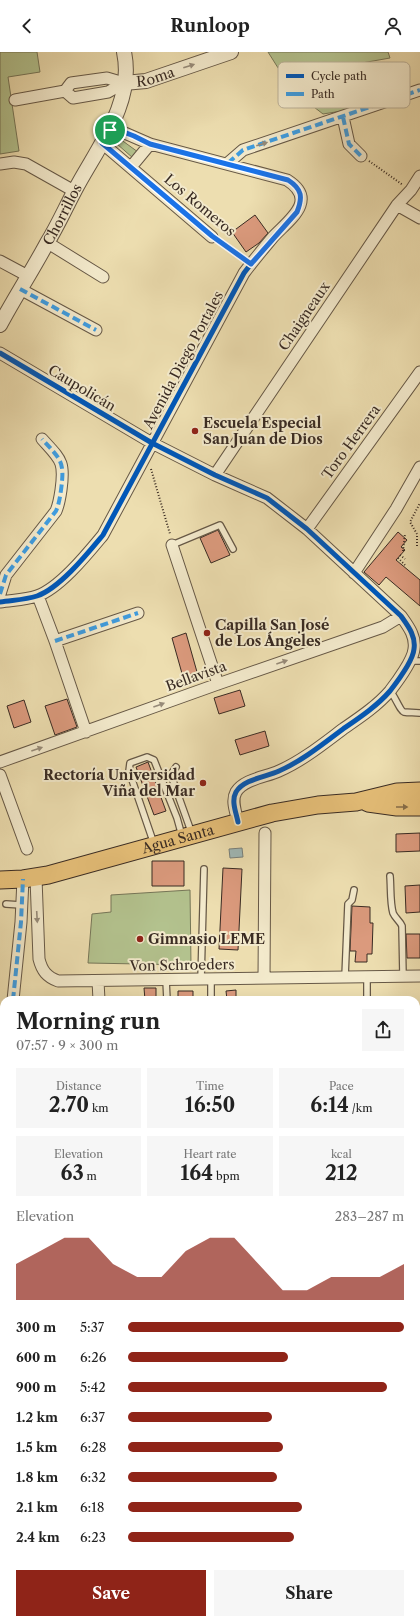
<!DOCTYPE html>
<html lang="en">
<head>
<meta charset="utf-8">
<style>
	body { margin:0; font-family:"Libre Caslon Text",serif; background:#f6f6f6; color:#222; height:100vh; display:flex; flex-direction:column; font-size:15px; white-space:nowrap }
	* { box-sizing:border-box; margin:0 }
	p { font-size:13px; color:#767676 }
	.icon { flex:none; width:22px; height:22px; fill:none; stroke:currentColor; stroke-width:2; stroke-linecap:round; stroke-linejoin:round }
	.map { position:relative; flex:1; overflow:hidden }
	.sheet { position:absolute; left:0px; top:944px; width:420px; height:628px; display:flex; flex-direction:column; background:#fff; border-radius:12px 12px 0 0; box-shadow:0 4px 16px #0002 }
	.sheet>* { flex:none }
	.pin { position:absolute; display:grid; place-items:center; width:34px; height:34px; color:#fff; margin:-17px; border:2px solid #fff; border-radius:50%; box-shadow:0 1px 4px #0007 }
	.round { display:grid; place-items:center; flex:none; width:42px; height:42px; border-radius:0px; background:#f6f6f6 }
	.summary { display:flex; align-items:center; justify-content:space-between; height:68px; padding:0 16px }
	h1 { font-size:22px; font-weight:700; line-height:30px }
	.metrics { display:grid; grid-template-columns:repeat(3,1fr); gap:6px; height:68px; padding:4px 16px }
	.metrics div { display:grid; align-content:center; border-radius:0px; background:#f6f6f6; text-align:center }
	.metrics b { font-size:20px; font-weight:700 }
	.metrics small { font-size:11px; font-weight:400 }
	.metrics p { font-size:11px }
	.chart { height:112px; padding:8px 16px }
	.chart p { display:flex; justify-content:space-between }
	.chart svg { width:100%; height:72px; margin-top:4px; fill:#8f2418; opacity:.7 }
	.action { display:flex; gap:8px; margin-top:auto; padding:8px 16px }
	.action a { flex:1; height:46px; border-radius:0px; background:#8f2418; color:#fff; font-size:16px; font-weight:700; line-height:46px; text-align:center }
	.action a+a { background:#f6f6f6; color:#222 }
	ul { padding:0 16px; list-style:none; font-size:13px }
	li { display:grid; grid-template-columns:64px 48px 1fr; align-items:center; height:30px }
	li i { height:10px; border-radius:5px; background:#8f2418 }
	header { display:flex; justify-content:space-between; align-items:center; height:52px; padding:0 16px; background:#fff; font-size:18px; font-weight:700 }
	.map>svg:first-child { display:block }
</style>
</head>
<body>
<header><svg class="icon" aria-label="back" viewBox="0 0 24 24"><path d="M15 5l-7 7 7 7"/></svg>Runloop<svg class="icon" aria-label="person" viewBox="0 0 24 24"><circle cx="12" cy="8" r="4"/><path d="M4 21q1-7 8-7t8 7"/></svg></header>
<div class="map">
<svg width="420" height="1572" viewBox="0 0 420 1572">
	<rect width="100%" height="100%" fill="#eddeb0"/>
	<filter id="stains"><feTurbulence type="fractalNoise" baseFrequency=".005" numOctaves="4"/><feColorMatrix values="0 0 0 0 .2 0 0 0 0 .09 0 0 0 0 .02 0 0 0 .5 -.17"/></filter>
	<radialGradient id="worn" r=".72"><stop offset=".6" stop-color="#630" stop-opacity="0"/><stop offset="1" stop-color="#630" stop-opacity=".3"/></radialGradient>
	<path fill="#b3c28e" stroke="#767658" d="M0 0H37L40 20 8 25 19 99 0 102Z
		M268 0H388L390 6 356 12 363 36 348 58 323 62 292 38Z
		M120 87 138 100 133 106 117 92Z
		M190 838 191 913 88 911 92 862 111 860V843Z
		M243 1568H321L320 1572H242Z"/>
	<path fill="#a0b9b8" stroke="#77807c" d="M242 796 243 805 230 806 229 797Z"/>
	<path fill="#db9a7d" stroke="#392b23" d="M255 163 268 181 259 191 246 200 232 180Z
		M218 478 230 503 211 511 200 486Z
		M398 480 407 488 401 495 405 498 396 508 420 528V554L386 525 379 533 364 520Z
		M186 581 197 620 183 625 172 586Z
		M240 638 245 654 219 662 214 646Z
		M67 647 77 675 55 683 45 654Z
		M24 648 31 670 14 676 7 654Z
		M265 679 269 694 240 703 235 688Z
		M148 710 166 759 154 763 136 715Z
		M420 781V799L396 800V782Z
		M152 809H184V834H152Z
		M223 816 242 817 238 898 219 897Z
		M420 833V860L406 861 405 834Z
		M352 854 370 855V871H373L372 902H367V910H355L356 899H350Z
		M406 882H420V906H407Z
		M144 936H156V948H145Z
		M236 938V948H227L226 939Z
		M178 939H193V948H178Z"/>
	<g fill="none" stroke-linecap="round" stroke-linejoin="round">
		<g stroke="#665846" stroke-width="8">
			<path id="service" d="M172 493 220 473 233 497
				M410 609H420
				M390 639C395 644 400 659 404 660 409 661 415 660 420 661
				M176 715 172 721V726L192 782
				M154 792 129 719 130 711 147 705 154 708 177 766 182 784
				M390 824C391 836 390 850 393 861 395 866 400 869 402 874L403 924
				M6 852 21 853
				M367 924V948
				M345 925 348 852 352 848 354 838
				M201 927 204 817
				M211 927V948
				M166 928 167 948
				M416 1099H420
				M0 1255 4 1253
				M168 1568V1572"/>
		</g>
		<g stroke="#665846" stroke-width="13">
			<path id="minor" d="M107 26 124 31 108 40 73 46 65 39 71 31Z
				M15 48 65 39
				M343 65 349 92 361 104
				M102 91 212 185
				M228 111 243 98 420 38
				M0 112 14 110 26 112 74 139
				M131 115 150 92
				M397 153 420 166
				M48 191 103 225
				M0 209 28 224
				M20 237 96 278
				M0 301 152 391 215 423 267 446 307 477 401 564C408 574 416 584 414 597 413 608 397 630 390 639 377 654 359 666 343 677 323 692 302 709 279 719 266 725 244 727 236 740 231 749 236 760 238 770
				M215 423 397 153 411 138 420 124
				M307 477 420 320
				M172 493 218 632
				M354 521 396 457 420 415
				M0 542 6 523 56 459C59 452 60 445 61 438 65 409 61 408 42 387
				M38 544 55 589 86 680
				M0 550C12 548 25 548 37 544 60 536 88 501 103 483L244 221C253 209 263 197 273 185 289 168 319 148 287 128L150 92 111 75
				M55 589 138 561
				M0 710 218 632 383 575 401 564
				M0 723 27 797
				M36 826 39 907C42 919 47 925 58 929L420 924
				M264 926 265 781
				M98 929 99 948
				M13 948 21 870 23 827
				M0 1020 4 1018
				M416 1146H420
				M0 1208 4 1206
				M4 1301 1 1308 4 1311
				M416 1492H420
				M47 1568V1572
				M102 1572V1568"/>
		</g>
		<g stroke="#665846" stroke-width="16">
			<g id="tertiary">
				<path id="s1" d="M124 31 146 29 231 0"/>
				<path id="s2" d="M0 273C15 245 32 219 47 191 57 175 65 157 74 140 96 97 135 52 124 0"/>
				<path d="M416 1376H420"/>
				<path d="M0 1509 4 1507"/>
			</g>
		</g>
		<g stroke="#392b23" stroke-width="19">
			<g id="primary">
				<path d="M368 751 397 755H420"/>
				<path id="s3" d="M0 828 23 827 48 823 272 761 318 753 356 750 397 740 420 739"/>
			</g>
		</g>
		<path stroke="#392b23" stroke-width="2" stroke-dasharray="1 2" stroke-linecap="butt" d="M369 109 403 133
			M220 190 242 206
			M151 417 170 482
			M417 494V482L410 470 420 451
			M403 499 405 482
			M400 503 405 507
			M398 506 405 513
			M0 1401H4"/>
		<use href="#service" stroke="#f3eacc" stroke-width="5.5"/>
		<use href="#minor" stroke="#f3eacc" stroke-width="11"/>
		<use href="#tertiary" stroke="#f3eacc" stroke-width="14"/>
		<use href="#primary" stroke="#e6bf78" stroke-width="17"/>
		<path stroke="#3e9ce0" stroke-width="4" stroke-dasharray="8 4" stroke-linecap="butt" d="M343 65 349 92 361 104
			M228 111 243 98 420 38
			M20 237 96 278
			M0 542 6 523 56 459C59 452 60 445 61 438 65 409 61 408 42 387
			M55 589 138 561
			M13 948 21 870 23 827
			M0 1020 4 1018
			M47 1568V1572
			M102 1572V1568"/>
		<g stroke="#f3eacc" stroke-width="8">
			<path id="cycleway" d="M0 301 152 391 215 423 267 446 307 477 401 564C408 574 416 584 414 597 413 608 397 630 390 639 377 654 359 666 343 677 323 692 302 709 279 719 266 725 244 727 236 740 231 749 236 760 238 770
				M0 550C12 548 25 548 37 544 60 536 88 501 103 483L244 221C253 209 263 197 273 185 289 168 319 148 287 128L150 92 111 75"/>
		</g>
		<use href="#cycleway" stroke="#0057b8" stroke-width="5"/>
	</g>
	<defs><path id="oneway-solid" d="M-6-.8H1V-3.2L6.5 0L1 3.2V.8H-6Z"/></defs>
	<g fill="#968a78">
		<use href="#oneway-solid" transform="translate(189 14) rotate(-18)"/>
		<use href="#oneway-solid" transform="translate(262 92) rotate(-18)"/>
		<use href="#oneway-solid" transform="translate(282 610) rotate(-19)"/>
		<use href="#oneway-solid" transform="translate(159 653) rotate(-20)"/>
		<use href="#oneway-solid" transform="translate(37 697) rotate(-19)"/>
		<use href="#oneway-solid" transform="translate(37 865) rotate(87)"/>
	</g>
	<use fill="#876e49" href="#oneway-solid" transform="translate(402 755)"/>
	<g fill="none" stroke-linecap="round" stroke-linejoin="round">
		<g stroke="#fff" stroke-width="8">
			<path id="route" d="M111 75 134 84 150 92 288 128C302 137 303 145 297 160L251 212 212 184 102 91Z"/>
		</g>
		<use href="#route" stroke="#1a73e8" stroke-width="5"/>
	</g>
	<g fill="#8f2418" stroke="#f3eacc" stroke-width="1.5">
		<circle cx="195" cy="379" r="4"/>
		<circle cx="207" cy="581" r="4"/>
		<circle cx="203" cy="731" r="4"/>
		<circle cx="140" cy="887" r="4"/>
	</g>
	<g text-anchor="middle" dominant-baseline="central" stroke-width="4" stroke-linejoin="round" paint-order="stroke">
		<g font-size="14" fill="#392b23" stroke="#f3eacc">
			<text stroke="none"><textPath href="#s1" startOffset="32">Roma</textPath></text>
			<text transform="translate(200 153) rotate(40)">Los Romeros</text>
			<text stroke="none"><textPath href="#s2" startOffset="127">Chorrillos</textPath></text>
			<text transform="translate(304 264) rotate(-56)">Chaigneaux</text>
			<text transform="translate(183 308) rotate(-62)">Avenida Diego Portales</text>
			<text transform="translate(82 336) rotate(31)">Caupolicán</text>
			<text transform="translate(351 390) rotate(-54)">Toro Herrera</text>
			<text transform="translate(196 624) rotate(-20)">Bellavista</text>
			<text stroke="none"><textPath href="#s3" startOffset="183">Agua Santa</textPath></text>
			<text transform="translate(182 913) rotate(-1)">Von Schroeders</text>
		</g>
		<g font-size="14" font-weight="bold" fill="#392b23" stroke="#f3eacc" text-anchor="start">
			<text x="203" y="371">Escuela Especial<tspan x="203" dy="16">San Juan de Dios</tspan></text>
			<text x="215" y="573">Capilla San José<tspan x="215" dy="16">de Los Ángeles</tspan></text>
			<text x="195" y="723" text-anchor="end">Rectoría Universidad<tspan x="195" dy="16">Viña del Mar</tspan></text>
			<text x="148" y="887">Gimnasio LEME</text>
		</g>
	</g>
	<rect x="278" y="10" width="132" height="46" rx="6" fill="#f3eacc" stroke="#bbb199" stroke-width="1"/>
	<rect x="286" y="22" width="18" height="4" fill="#0057b8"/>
	<rect x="286" y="40" width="18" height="4" fill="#3e9ce0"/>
	<g font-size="11" fill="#392b23">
		<text x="311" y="28">Cycle path</text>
		<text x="311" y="46">Path</text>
	</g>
	<rect width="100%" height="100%" filter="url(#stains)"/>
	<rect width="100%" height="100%" fill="url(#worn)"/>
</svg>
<div class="pin" style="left:110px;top:78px;background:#1e9e55"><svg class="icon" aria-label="arrive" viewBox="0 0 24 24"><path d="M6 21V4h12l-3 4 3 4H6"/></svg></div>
<section class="sheet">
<div class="summary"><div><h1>Morning run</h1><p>07:57 · 9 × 300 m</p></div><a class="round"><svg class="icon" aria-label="share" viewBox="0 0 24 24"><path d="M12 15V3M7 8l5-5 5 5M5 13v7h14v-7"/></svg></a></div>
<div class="metrics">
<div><p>Distance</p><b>2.70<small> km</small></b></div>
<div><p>Time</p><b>16:50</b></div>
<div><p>Pace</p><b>6:14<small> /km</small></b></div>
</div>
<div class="metrics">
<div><p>Elevation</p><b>63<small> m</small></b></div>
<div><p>Heart rate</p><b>164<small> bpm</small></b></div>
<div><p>kcal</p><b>212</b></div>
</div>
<div class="chart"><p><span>Elevation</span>283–287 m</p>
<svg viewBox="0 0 160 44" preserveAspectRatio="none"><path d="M0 44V22L10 14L20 6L30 6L40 22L50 30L60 30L70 14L80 6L90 6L100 22L110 38L120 38L130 30L140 30L150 30L160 22V44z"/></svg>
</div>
<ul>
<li><b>300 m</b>5:37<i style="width:100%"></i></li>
<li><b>600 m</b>6:26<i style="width:58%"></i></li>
<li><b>900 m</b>5:42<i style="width:94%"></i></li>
<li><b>1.2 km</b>6:37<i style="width:52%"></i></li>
<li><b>1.5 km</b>6:28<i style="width:56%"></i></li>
<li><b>1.8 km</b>6:32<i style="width:54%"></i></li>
<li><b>2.1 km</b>6:18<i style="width:63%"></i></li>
<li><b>2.4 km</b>6:23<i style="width:60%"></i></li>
</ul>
<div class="action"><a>Save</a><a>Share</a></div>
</section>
</div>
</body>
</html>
